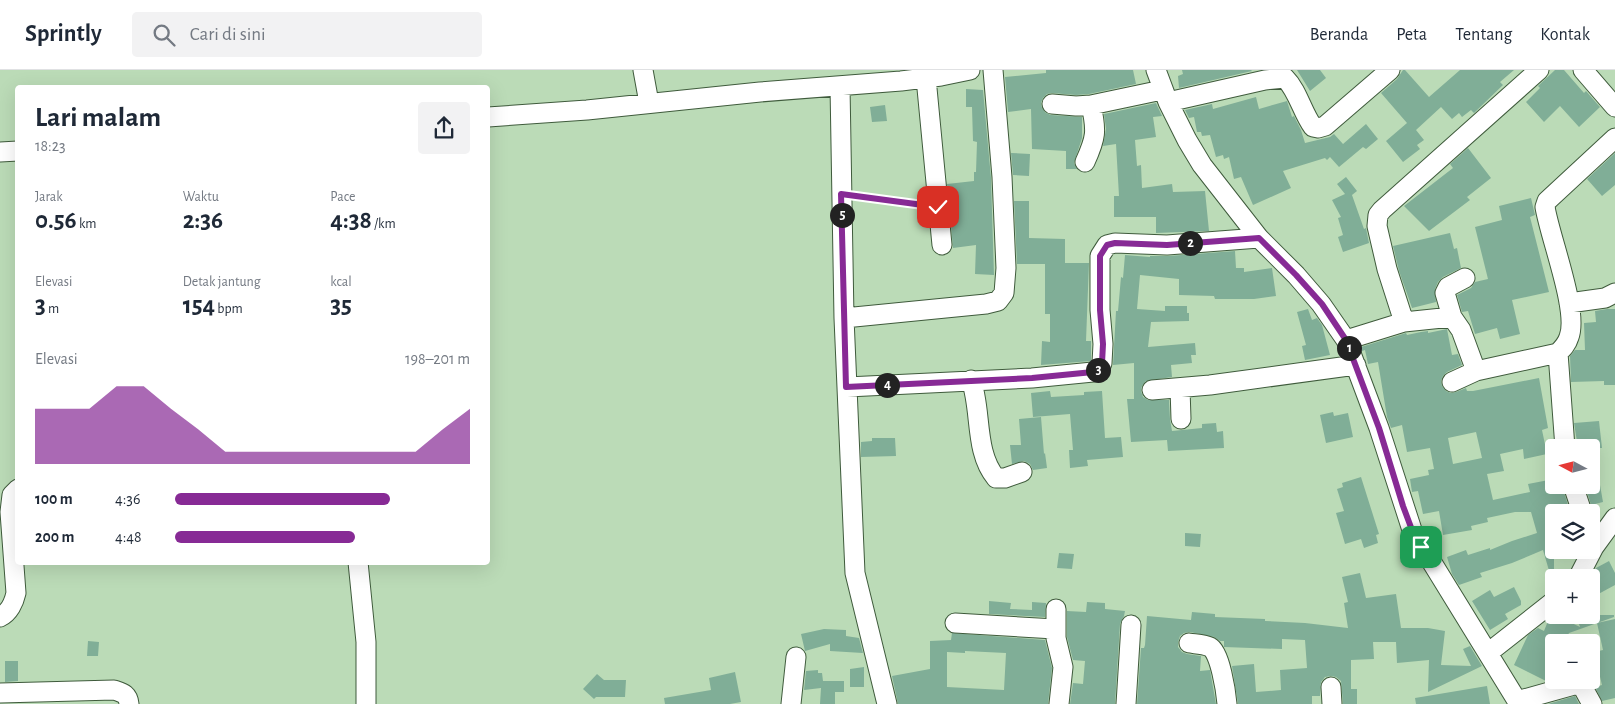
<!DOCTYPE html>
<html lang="id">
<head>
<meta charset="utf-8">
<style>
	body { margin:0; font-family:"Alegreya Sans",sans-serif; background:#f2f2f3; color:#1f2937; height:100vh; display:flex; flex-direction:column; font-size:19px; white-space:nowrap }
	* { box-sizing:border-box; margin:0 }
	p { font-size:16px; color:#747a83 }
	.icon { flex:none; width:28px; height:28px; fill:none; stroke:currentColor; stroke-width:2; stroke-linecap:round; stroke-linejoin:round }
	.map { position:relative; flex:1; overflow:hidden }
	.panel { position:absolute; left:15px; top:15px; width:475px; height:480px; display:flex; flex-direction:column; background:#fff; border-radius:5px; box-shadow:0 5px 20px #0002 }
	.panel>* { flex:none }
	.needle { width:32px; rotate:277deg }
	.buttons { position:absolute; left:1545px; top:369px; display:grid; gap:10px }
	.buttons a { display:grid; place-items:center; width:55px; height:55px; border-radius:5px; background:#fff; box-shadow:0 5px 20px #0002; font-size:25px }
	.pin { position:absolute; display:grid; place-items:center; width:42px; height:42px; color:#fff; margin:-21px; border-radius:10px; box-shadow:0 2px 8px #0006 }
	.km { position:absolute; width:25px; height:25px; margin:-12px; border-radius:50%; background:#222; color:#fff; font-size:14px; line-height:25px; text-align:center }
	.round { display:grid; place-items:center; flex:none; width:52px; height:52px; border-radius:5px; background:#f2f2f3 }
	.summary { display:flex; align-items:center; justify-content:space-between; height:85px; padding:0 20px }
	h1 { font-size:28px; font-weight:700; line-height:38px }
	.metrics { display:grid; grid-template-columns:repeat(3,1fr); gap:8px; height:85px; padding:5px 20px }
	.metrics div { display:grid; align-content:center }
	.metrics b { font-size:25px; font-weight:700 }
	.metrics small { font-size:14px; font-weight:400 }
	.metrics p { font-size:14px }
	.chart { height:140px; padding:10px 20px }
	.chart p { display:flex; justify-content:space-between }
	.chart svg { width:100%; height:90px; margin-top:5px; fill:#872a95; opacity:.7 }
	ul { padding:0 20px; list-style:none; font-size:16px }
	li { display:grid; grid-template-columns:80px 60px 1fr; align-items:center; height:38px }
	li i { height:12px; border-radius:6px; background:#872a95 }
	header { display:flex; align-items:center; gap:30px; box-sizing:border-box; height:70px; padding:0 25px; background:#fff; border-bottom:1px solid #e0e1e3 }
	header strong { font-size:24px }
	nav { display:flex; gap:28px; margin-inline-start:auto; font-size:18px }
	.search { width:350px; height:45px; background:#f2f2f3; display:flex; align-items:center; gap:12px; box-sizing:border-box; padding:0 18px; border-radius:5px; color:#747a83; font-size:19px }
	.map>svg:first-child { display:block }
</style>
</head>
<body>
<header>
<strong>Sprintly</strong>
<div class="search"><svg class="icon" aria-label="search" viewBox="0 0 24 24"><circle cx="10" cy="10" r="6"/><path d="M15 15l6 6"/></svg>Cari di sini</div>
<nav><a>Beranda</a><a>Peta</a><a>Tentang</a><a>Kontak</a></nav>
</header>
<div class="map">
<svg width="1615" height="634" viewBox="0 0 1615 634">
	<rect width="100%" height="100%" fill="#bbdbb7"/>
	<path fill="#80ae97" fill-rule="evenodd" d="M1046 0H1133L1136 14 1089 24 1076 25 1052 23 1047 24 1043 28 1041 33 1042 38 1046 43 1051 45 1082 47V68L1074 93 1077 99H1066V81L1032 79 1031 39 1008 42 1005 7 1046 3Z
		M1182 0H1251L1252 1 1179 18 1178 6 1183 4Z
		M1297 0H1320L1326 8 1310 21Z
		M1403 0H1405L1429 27 1460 0H1514L1500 12 1503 15 1474 43 1471 40 1462 47 1459 43 1452 49 1441 37 1416 60 1424 70 1417 75 1420 79 1403 92 1386 71 1407 53 1381 23 1397 9Z
		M1555 0H1564L1584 23 1586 21 1600 37 1579 57 1560 36 1544 52 1526 32 1540 18 1538 16Z
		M966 19 983 20 991 108 994 205 975 204 976 175 953 178 947 114 974 111V102H976L977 72 973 71 972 37H966Z
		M1256 27 1259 39 1287 31 1292 47 1294 46 1301 60 1305 73 1330 67 1334 64 1343 74 1366 54 1378 69 1366 79 1363 77 1339 97 1330 87 1327 90 1325 88 1283 101 1291 118 1253 135 1241 107 1234 109 1229 87 1224 89 1223 85 1216 87 1210 65 1202 66 1201 62H1197L1194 47 1189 48 1185 40 1212 34 1213 39Z
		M1156 33 1162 46 1153 47 1156 67 1135 70 1137 96 1141 95 1142 118 1172 114 1173 122 1205 121 1209 161 1156 163V147H1114V126H1119L1116 74 1103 76 1106 59 1104 44Z
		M885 35 887 51 872 52 870 37Z
		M1468 78 1491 108 1467 127 1470 130 1429 161 1404 136 1453 98 1450 94Z
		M1011 83 1030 84 1029 106 1013 105Z
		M1615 83V115L1602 126 1587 109Z
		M1346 107 1357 121 1352 125 1364 159 1366 158 1369 173 1343 182 1338 167 1343 165 1338 148 1341 147 1332 130 1345 124 1337 114Z
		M1531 128 1535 145 1530 147 1549 222 1512 230 1520 264 1500 269 1497 258 1475 264 1468 241 1462 242 1457 225 1471 218 1475 212 1488 209 1475 157 1502 150 1499 136Z
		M1014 131H1029V168L1065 169V193H1089L1086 271H1091V291L1041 295 1042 271 1050 272V244H1045V194H1017Z
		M1450 163 1454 179 1457 178 1461 198 1443 207 1438 212 1435 219 1436 232 1412 238 1399 201 1393 176Z
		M1235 181 1236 198H1244V202L1272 198 1276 226 1254 229H1215L1214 226 1179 225V209L1140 205 1137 239 1165 241V236H1187V243H1189V251L1151 252 1148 277 1195 273 1196 285H1191L1192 293 1171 295 1172 307 1146 311 1142 316 1141 321 1143 327 1148 330H1169L1170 349 1172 361 1202 358V354L1216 353 1217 362 1223 361 1224 378 1168 381 1167 370 1131 372 1127 329H1134V293L1113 295 1116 241H1118L1121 207 1123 208 1125 185 1150 187V186H1168Z
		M1308 239 1312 250 1317 248 1322 255 1330 285 1305 290 1302 276 1306 275 1297 242Z
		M1607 239H1615V315H1604V311L1571 312 1570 286 1575 280H1585L1584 253 1596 252 1595 241Z
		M1447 259 1452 285 1458 284 1462 295 1447 302 1443 306 1441 311 1442 316 1446 321 1451 323 1456 322 1466 318 1467 321H1473L1539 308 1548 358 1542 360 1547 384 1524 389 1523 379 1500 384 1504 401 1487 404 1493 430 1530 422 1528 414 1554 409V415H1562L1570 442H1554V504H1550L1543 480 1512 493 1480 503 1482 507 1459 515 1452 504 1447 487 1466 480 1468 485 1490 478V480L1512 471 1537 463 1531 442H1515L1487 448 1488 452 1471 456 1472 460 1443 465 1439 441 1423 444 1418 421 1412 422 1410 409 1429 405 1428 400 1434 399 1430 378 1407 382 1402 355 1391 358 1387 347 1378 292 1368 294 1365 280 1362 281 1361 277 1406 263 1407 265 1421 262 1428 261V263ZM1476 362 1482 388 1453 394 1448 368Z
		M1050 321 1051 327 1084 325V322L1102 321 1105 368 1121 367 1123 387 1087 390 1088 396 1070 398 1069 380H1073L1070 344 1033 347 1031 323Z
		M1333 342 1334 346 1348 343 1353 367 1326 373 1320 345Z
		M1041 347 1044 384 1045 383 1047 398 1033 400 1030 394 1024 391 1012 394 1010 375H1021L1019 349Z
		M1599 351 1602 378H1578L1574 353Z
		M872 368H895L896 386 861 387V372L872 371Z
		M1361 407 1379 464 1376 465 1378 473 1364 478 1361 469 1345 474 1336 443 1344 441 1337 419 1343 417 1342 413Z
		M1585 415H1600L1603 432 1591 435Z
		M1185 463 1201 464 1200 477 1185 476Z
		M1059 483 1074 484 1072 499 1057 498Z
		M1609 491 1615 503V515L1591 528V507L1596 498Z
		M1360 503 1366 528 1396 524 1401 558H1428L1445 561 1441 595 1471 596 1463 579 1470 576 1482 596 1428 622 1429 590 1397 593 1396 572H1373L1374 589 1351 590V619H1357V634H1343L1341 611 1336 607 1331 606 1325 607 1321 612 1320 626H1312V634H1238L1232 596 1254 594 1256 622 1281 620 1280 600 1307 598 1305 570 1282 569V579L1224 577V571H1220L1214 567 1190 562 1184 563 1180 566 1178 572V577L1182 582 1187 584 1201 586 1200 601 1210 600 1216 634H1137L1141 578H1144L1145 575 1147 546 1191 550 1192 542 1215 544V547L1265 549V551L1305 553 1348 558 1344 533 1348 532 1342 507Z
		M1514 517 1521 531V535L1505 544 1508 549 1490 560 1472 531 1490 520 1494 527Z
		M989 531 1011 533 1010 539 1032 540V532L1046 533 1045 547 989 544Z
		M1087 532 1105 533V539L1125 541 1124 546 1120 554 1115 634H1070L1073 613 1083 614 1085 591 1073 590 1067 567V541L1086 542Z
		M1555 545 1580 557 1576 545H1614V547L1569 563 1564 572H1554V594L1546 611 1514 595 1528 565 1538 558 1544 561 1548 551 1551 553Z
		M1615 549V628L1602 631 1595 617 1602 615 1594 582 1603 580 1597 553Z
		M824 559 846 560V566L859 568 863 583 830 581V574L805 581 801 564Z
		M952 563 1045 570 1052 598 1048 634H898L892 606 930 599V571L951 570ZM965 581 1006 583 1004 620 947 617V582L965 583Z
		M88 571 99 572 98 586H87Z
		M5 591H18V611L5 612Z
		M864 597V617H850V599Z
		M818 600V603H822L823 611H844V622H835V634H820L821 618 804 620 806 601Z
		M735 602 741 632 730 634H665L664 628 711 620 709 608Z
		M597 604 604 610H626L625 627H596L594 629 583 619Z
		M1487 616 1490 634H1416L1415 628Z
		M1575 626 1579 634H1548Z"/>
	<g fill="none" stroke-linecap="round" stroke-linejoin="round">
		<g stroke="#3f5b3c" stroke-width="21">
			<path id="minor" d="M643 0 649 33
				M1156 0 1168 32 1187 70 1202 95 1259 168 1296 205 1321 234 1346 270 1379 358 1412 460 1519 634
				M1583 0 1615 37
				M926 8 942 175
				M840 16 844 248 855 503 887 634
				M1168 32 1265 10 1285 8C1298 21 1302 42 1313 57L1318 58 1325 56 1390 0
				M1052 34 1076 36 1091 35 1162 20
				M488 47 587 40 760 22 901 11 941 6 970 0
				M0 82 18 81
				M1085 92C1096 68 1097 61 1091 35
				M1569 233 1605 228 1615 223
				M1452 247 1445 223 1448 217 1465 208
				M844 248 986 234 998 231 1004 223 1006 198 1002 107 993 0
				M1404 252 1387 199 1377 156 1378 145 1382 140 1539 0
				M1346 270 1404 252 1452 247 1461 260 1476 301 1558 283C1563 278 1567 274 1569 267 1579 241 1550 168 1545 137L1547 131 1615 68
				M1558 283 1565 378
				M971 310C982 340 974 382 996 408H1005L1022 402
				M1452 312 1476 301
				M847 317 1032 308 1093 302 1099 300 1102 293 1103 274 1100 240V186L1107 175 1115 173 1167 175 1259 168
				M1180 318 1181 349
				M1152 320 1210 315 1356 295
				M1573 415 1582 442
				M358 492 366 572V634
				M1578 508 1594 477 1615 448
				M1056 539V568L1063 597 1059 634
				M0 547C9 543 14 532 16 523L10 442 12 425 18 419
				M955 553 1055 559
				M1189 573C1195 574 1204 574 1210 577 1220 582 1226 622 1227 634
				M1488 583 1554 531
				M1331 617 1332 634
				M0 623 114 620C123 623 128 624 129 634
				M1517 631 1574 615 1582 616 1592 634
				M791 634 796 587
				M1126 634 1131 555"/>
		</g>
		<path stroke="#80987e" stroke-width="2.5" stroke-dasharray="5 2.5" stroke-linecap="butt" d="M858 126 922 135"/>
		<use href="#minor" stroke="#fff" stroke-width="19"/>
	</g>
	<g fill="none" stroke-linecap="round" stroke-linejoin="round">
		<g stroke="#fff" stroke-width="10">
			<path id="route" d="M938 137 841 124 846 317 1032 308 1093 302 1100 300 1102 293 1103 274 1100 240V186L1107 175 1115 173 1167 175 1259 168 1296 205 1322 234 1346 270 1379 358 1403 436 1412 460 1421 477"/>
		</g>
		<use href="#route" stroke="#872a95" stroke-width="6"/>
	</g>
</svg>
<div class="buttons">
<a><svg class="needle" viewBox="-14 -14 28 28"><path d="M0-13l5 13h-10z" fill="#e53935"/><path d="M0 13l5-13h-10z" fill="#747a83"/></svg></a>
<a><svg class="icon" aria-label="layers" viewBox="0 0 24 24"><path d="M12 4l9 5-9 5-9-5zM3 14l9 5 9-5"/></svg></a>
<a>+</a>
<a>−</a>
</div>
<div class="pin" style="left:1421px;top:477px;background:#1e9e55"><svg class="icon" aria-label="arrive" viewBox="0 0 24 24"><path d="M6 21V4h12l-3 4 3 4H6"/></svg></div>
<div class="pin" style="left:938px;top:137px;background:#d93025"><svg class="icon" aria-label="check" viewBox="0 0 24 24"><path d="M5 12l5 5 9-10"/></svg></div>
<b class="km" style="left:1349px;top:278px">1</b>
<b class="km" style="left:1190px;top:173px">2</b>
<b class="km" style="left:1098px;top:300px">3</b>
<b class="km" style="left:887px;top:315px">4</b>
<b class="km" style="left:842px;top:145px">5</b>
<section class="panel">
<div class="summary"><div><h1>Lari malam</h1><p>18:23</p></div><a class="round"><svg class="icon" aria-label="share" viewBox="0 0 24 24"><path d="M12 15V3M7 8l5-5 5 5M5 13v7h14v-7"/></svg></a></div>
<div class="metrics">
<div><p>Jarak</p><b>0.56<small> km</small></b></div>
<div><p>Waktu</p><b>2:36</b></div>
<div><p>Pace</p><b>4:38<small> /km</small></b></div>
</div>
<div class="metrics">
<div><p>Elevasi</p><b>3<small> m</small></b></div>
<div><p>Detak jantung</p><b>154<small> bpm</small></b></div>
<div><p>kcal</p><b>35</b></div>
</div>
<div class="chart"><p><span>Elevasi</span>198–201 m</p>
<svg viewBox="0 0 160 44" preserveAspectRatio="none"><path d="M0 44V17L10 17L20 17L30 6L40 6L50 17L60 27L70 38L80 38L90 38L100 38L110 38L120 38L130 38L140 38L150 27L160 17V44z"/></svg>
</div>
<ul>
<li><b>100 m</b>4:36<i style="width:73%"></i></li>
<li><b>200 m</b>4:48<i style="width:61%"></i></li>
</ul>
</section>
</div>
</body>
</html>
